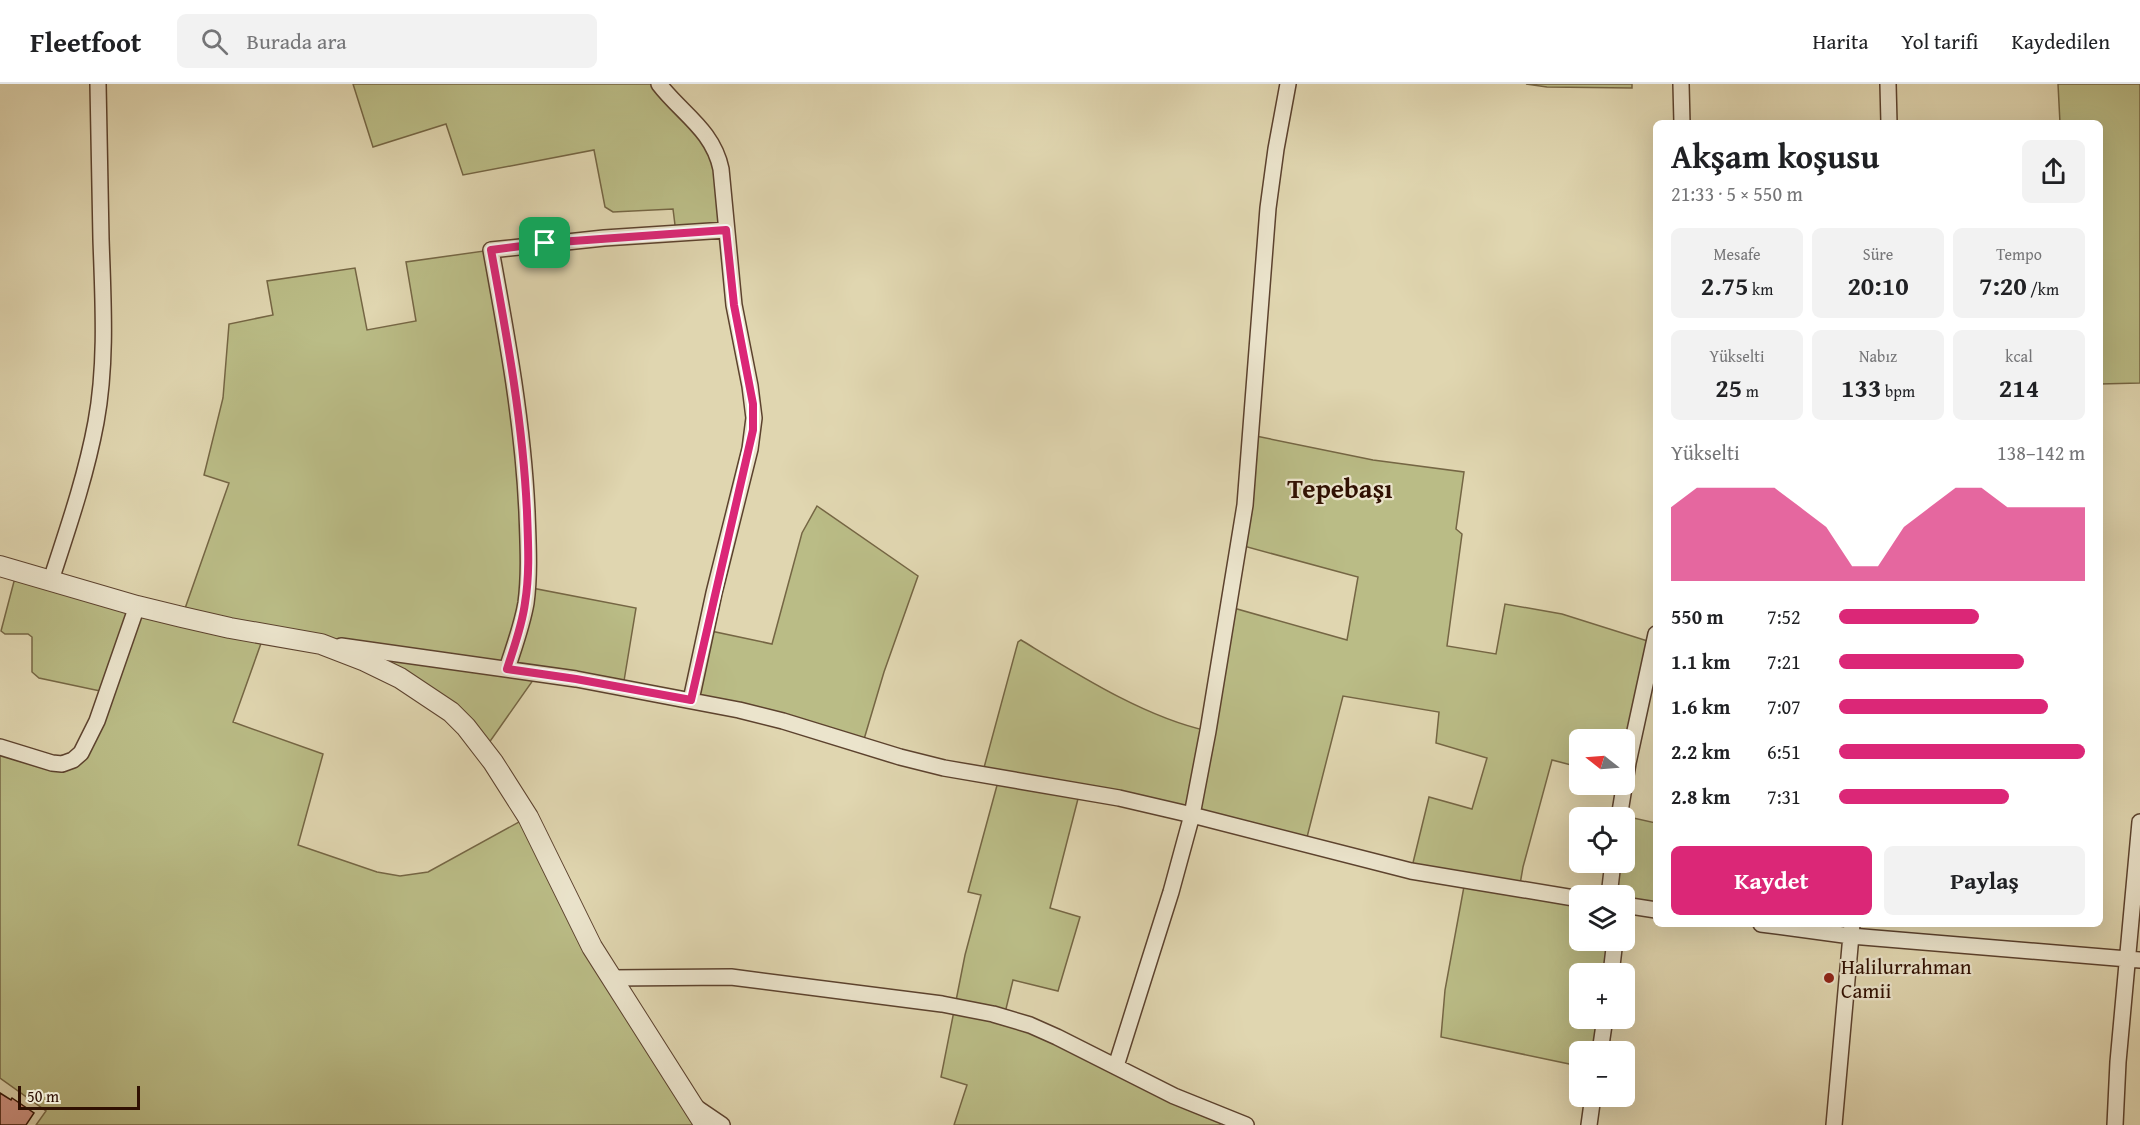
<!DOCTYPE html>
<html lang="tr">
<head>
<meta charset="utf-8">
<style>
	body { margin:0; font-family:"Gentium Book Plus",serif; background:#f2f2f2; color:#202124; height:100vh; display:flex; flex-direction:column; font-size:22px; white-space:nowrap }
	* { box-sizing:border-box; margin:0 }
	p { font-size:20px; color:#757577 }
	.icon { flex:none; width:33px; height:33px; fill:none; stroke:currentColor; stroke-width:2; stroke-linecap:round; stroke-linejoin:round }
	.map { position:relative; flex:1; overflow:hidden }
	.drawer { position:absolute; left:1653px; top:36px; width:450px; height:807px; display:flex; flex-direction:column; background:#fff; border-radius:9px; box-shadow:0 6px 24px #0002 }
	.drawer>* { flex:none }
	.needle { width:39px; rotate:287deg }
	.fabs { position:absolute; left:1569px; top:645px; display:grid; gap:12px }
	.fabs a { display:grid; place-items:center; width:66px; height:66px; border-radius:9px; background:#fff; box-shadow:0 6px 24px #0002; font-size:30px }
	.scale { position:absolute; left:18px; bottom:15px; width:122px; box-sizing:border-box; padding-left:6px; border:3px solid #301002; border-top:0; font-size:16px; line-height:21px; white-space:nowrap; color:#301002; -webkit-text-stroke:4px #ebe4cc; paint-order:stroke }
	.pin { position:absolute; display:grid; place-items:center; width:51px; height:51px; color:#fff; margin:-26px; border-radius:12px; box-shadow:0 3px 9px #0006 }
	.round { display:grid; place-items:center; flex:none; width:63px; height:63px; border-radius:9px; background:#f2f2f2 }
	.summary { display:flex; align-items:center; justify-content:space-between; height:102px; padding:0 18px }
	h1 { font-size:33px; font-weight:700; line-height:45px }
	.figures { display:grid; grid-template-columns:repeat(3,1fr); gap:9px; height:102px; padding:6px 18px }
	.figures div { display:grid; align-content:center; border-radius:9px; background:#f2f2f2; text-align:center }
	.figures b { font-size:26px; font-weight:700 }
	.figures small { font-size:16px; font-weight:400 }
	.figures p { font-size:16px }
	.chart { height:168px; padding:12px 18px }
	.chart p { display:flex; justify-content:space-between }
	.chart svg { width:100%; height:108px; margin-top:6px; fill:#db2777; opacity:.7 }
	.action { display:flex; gap:12px; margin-top:auto; padding:12px 18px }
	.action a { flex:1; height:69px; border-radius:9px; background:#db2777; color:#fff; font-size:24px; font-weight:700; line-height:69px; text-align:center }
	.action a+a { background:#f2f2f2; color:#202124 }
	ul { padding:0 18px; list-style:none; font-size:20px }
	li { display:grid; grid-template-columns:96px 72px 1fr; align-items:center; height:45px }
	li i { height:15px; border-radius:8px; background:#db2777 }
	header { display:flex; align-items:center; gap:36px; box-sizing:border-box; height:84px; padding:0 30px; background:#fff; border-bottom:2px solid #e0e0e0 }
	header strong { font-size:28px }
	nav { display:flex; gap:33px; margin-inline-start:auto; font-size:21px }
	.search { width:420px; height:54px; background:#f2f2f2; display:flex; align-items:center; gap:15px; box-sizing:border-box; padding:0 21px; border-radius:9px; color:#757577; font-size:22px }
	.map>svg:first-child { display:block }
</style>
</head>
<body>
<header>
<strong>Fleetfoot</strong>
<div class="search"><svg class="icon" aria-label="search" viewBox="0 0 24 24"><circle cx="10" cy="10" r="6"/><path d="M15 15l6 6"/></svg>Burada ara</div>
<nav><a>Harita</a><a>Yol tarifi</a><a>Kaydedilen</a></nav>
</header>
<div class="map">
<svg width="2140" height="1041" viewBox="0 0 2140 1041">
	<rect width="100%" height="100%" fill="#e0d6b0"/>
	<filter id="stains"><feTurbulence type="fractalNoise" baseFrequency=".00333" numOctaves="4"/><feColorMatrix values="0 0 0 0 .2 0 0 0 0 .09 0 0 0 0 .02 0 0 0 .5 -.17"/></filter>
	<radialGradient id="worn" r=".72"><stop offset=".6" stop-color="#630" stop-opacity="0"/><stop offset="1" stop-color="#630" stop-opacity=".3"/></radialGradient>
	<path fill="#babc86" stroke="#756644" stroke-width="1.5" d="M353 0H659L712 60 726 146 676 149 673 125 613 128 605 123 594 66 463 91 446 40 373 63Z
		M1526 0H1632V4L1547 3Z
		M2058 0H2140V299L2100 300V39H2060Z
		M491 166 508 259 527 503 636 524 623 603 538 589 484 666 399 594 264 551 233 638 323 670 298 761 377 788 400 792 428 788 528 733 692 1020 722 1041H36L46 1027 0 994V663L73 676 105 608 39 594 32 588V553L28 550H5L1 547 17 486 182 533 229 399 204 391 223 314 229 240 273 231 267 197 355 184 367 246 416 237 406 178Z
		M1251 351 1373 376 1464 388 1456 445 1462 450 1447 562 1496 570 1505 520 1562 530 1654 559 1624 696V656H1580L1579 683 1552 676 1523 783 1519 806 1579 815 1580 856 1615 857 1611 889 1580 890V934L1605 935 1600 967 1580 968 1579 982 1441 953 1445 906 1465 797 1411 787 1429 713 1472 725 1487 674 1436 659 1439 628 1343 612 1305 761 1080 707 1050 824 1080 833 1058 907 1013 896 1004 933 1221 1032 1220 1041H954L967 1001 941 993 965 871 981 811 968 808 999 694 982 691 1018 558 1021 556C1077 590 1144 633 1208 647L1230 523 1347 556 1358 493 1240 461Z
		M817 422 918 492 884 588 862 662 691 616 706 546 772 560 802 449Z
		M1620 731 1656 739V826L1625 821 1624 812H1609L1613 779 1624 778V734Z"/>
	<path fill="#d09283" stroke="#301002" stroke-width="1.5" d="M0 1009 11 1016 12 1014 34 1029 26 1041H0Z"/>
	<g fill="none" stroke-linecap="round" stroke-linejoin="round">
		<g stroke="#5c422e" stroke-width="18">
			<path id="minor" d="M659 0C681 29 713 46 721 85L734 221 750 302 754 334 750 365 714 509 691 616
				M1681 0 1682 39
				M1888 0 1889 39
				M51 496C68 444 86 392 96 338 107 278 103 216 101 155 100 104 99 52 98 0
				M341 562 576 595 739 626 783 637 900 673 944 684 1119 714 1192 731 1411 787 1580 815
				M507 585C514 563 522 542 526 519 530 489 528 458 527 428 523 339 507 253 491 166L604 154 726 146
				M0 663 52 679 62 680 73 676 81 669 97 637 137 522
				M1619 734 1628 679 1656 550
				M1609 812 1613 778
				M1624 821 1656 826
				M1761 840 1851 852 2140 876
				M1611 890 1615 856
				M611 894 731 893 942 920 993 930 1030 941 1057 953 1174 1012 1246 1041
				M1600 968 1605 934
				M1116 982 1171 808 1192 731 1208 647 1245 421 1268 124 1276 65 1288 0
				M697 1024 722 1041
				M1589 1041 1593 1012
				M1834 1041 1852 840
				M2115 1041 2118 978 2140 738"/>
		</g>
		<g stroke="#5c422e" stroke-width="22">
			<path id="tertiary" d="M0 482 137 522 182 533 230 544 321 560 365 577 400 594 451 628 466 643 493 678 528 733 592 863 705 1041"/>
		</g>
		<use href="#minor" stroke="#ebe4cc" stroke-width="15"/>
		<use href="#tertiary" stroke="#ebe4cc" stroke-width="20"/>
	</g>
	<g fill="none" stroke-linecap="round" stroke-linejoin="round">
		<g stroke="#fff" stroke-width="12">
			<path id="route" d="M726 146 734 221 753 320V346L691 616 576 595 507 585C514 563 522 542 525 519 530 489 528 458 527 428 523 339 507 253 491 166L545 159Z"/>
		</g>
		<use href="#route" stroke="#db2777" stroke-width="8"/>
	</g>
	<circle fill="#8f2418" stroke="#ebe4cc" stroke-width="2" cx="1829" cy="894" r="6"/>
	<g text-anchor="middle" dominant-baseline="central" stroke-width="4.5" stroke-linejoin="round" paint-order="stroke">
		<g font-size="21" fill="#301002" stroke="#ebe4cc" text-anchor="start">
			<text x="1841" y="882">Halilurrahman<tspan x="1841" dy="24">Camii</tspan></text>
		</g>
		<g font-size="27" font-weight="bold" fill="#301002" stroke="#ebe4cc">
			<text x="1340" y="404">Tepebaşı</text>
		</g>
	</g>
	<rect width="100%" height="100%" filter="url(#stains)"/>
	<rect width="100%" height="100%" fill="url(#worn)"/>
</svg>
<div class="fabs">
<a><svg class="needle" viewBox="-14 -14 28 28"><path d="M0-13l5 13h-10z" fill="#e53935"/><path d="M0 13l5-13h-10z" fill="#757577"/></svg></a>
<a><svg class="icon" aria-label="locate" viewBox="0 0 24 24"><circle cx="12" cy="12" r="6"/><path d="M12 2v4M12 18v4M2 12h4M18 12h4"/></svg></a>
<a><svg class="icon" aria-label="layers" viewBox="0 0 24 24"><path d="M12 4l9 5-9 5-9-5zM3 14l9 5 9-5"/></svg></a>
<a>+</a>
<a>−</a>
</div>
<div class="scale">50 m</div>
<div class="pin" style="left:545px;top:159px;background:#1e9e55"><svg class="icon" aria-label="arrive" viewBox="0 0 24 24"><path d="M6 21V4h12l-3 4 3 4H6"/></svg></div>
<section class="drawer">
<div class="summary"><div><h1>Akşam koşusu</h1><p>21:33 · 5 × 550 m</p></div><a class="round"><svg class="icon" aria-label="share" viewBox="0 0 24 24"><path d="M12 15V3M7 8l5-5 5 5M5 13v7h14v-7"/></svg></a></div>
<div class="figures">
<div><p>Mesafe</p><b>2.75<small> km</small></b></div>
<div><p>Süre</p><b>20:10</b></div>
<div><p>Tempo</p><b>7:20<small> /km</small></b></div>
</div>
<div class="figures">
<div><p>Yükselti</p><b>25<small> m</small></b></div>
<div><p>Nabız</p><b>133<small> bpm</small></b></div>
<div><p>kcal</p><b>214</b></div>
</div>
<div class="chart"><p><span>Yükselti</span>138–142 m</p>
<svg viewBox="0 0 160 44" preserveAspectRatio="none"><path d="M0 44V14L10 6L20 6L30 6L40 6L50 14L60 22L70 38L80 38L90 22L100 14L110 6L120 6L130 14L140 14L150 14L160 14V44z"/></svg>
</div>
<ul>
<li><b>550 m</b>7:52<i style="width:57%"></i></li>
<li><b>1.1 km</b>7:21<i style="width:75%"></i></li>
<li><b>1.6 km</b>7:07<i style="width:85%"></i></li>
<li><b>2.2 km</b>6:51<i style="width:100%"></i></li>
<li><b>2.8 km</b>7:31<i style="width:69%"></i></li>
</ul>
<div class="action"><a>Kaydet</a><a>Paylaş</a></div>
</section>
</div>
</body>
</html>
